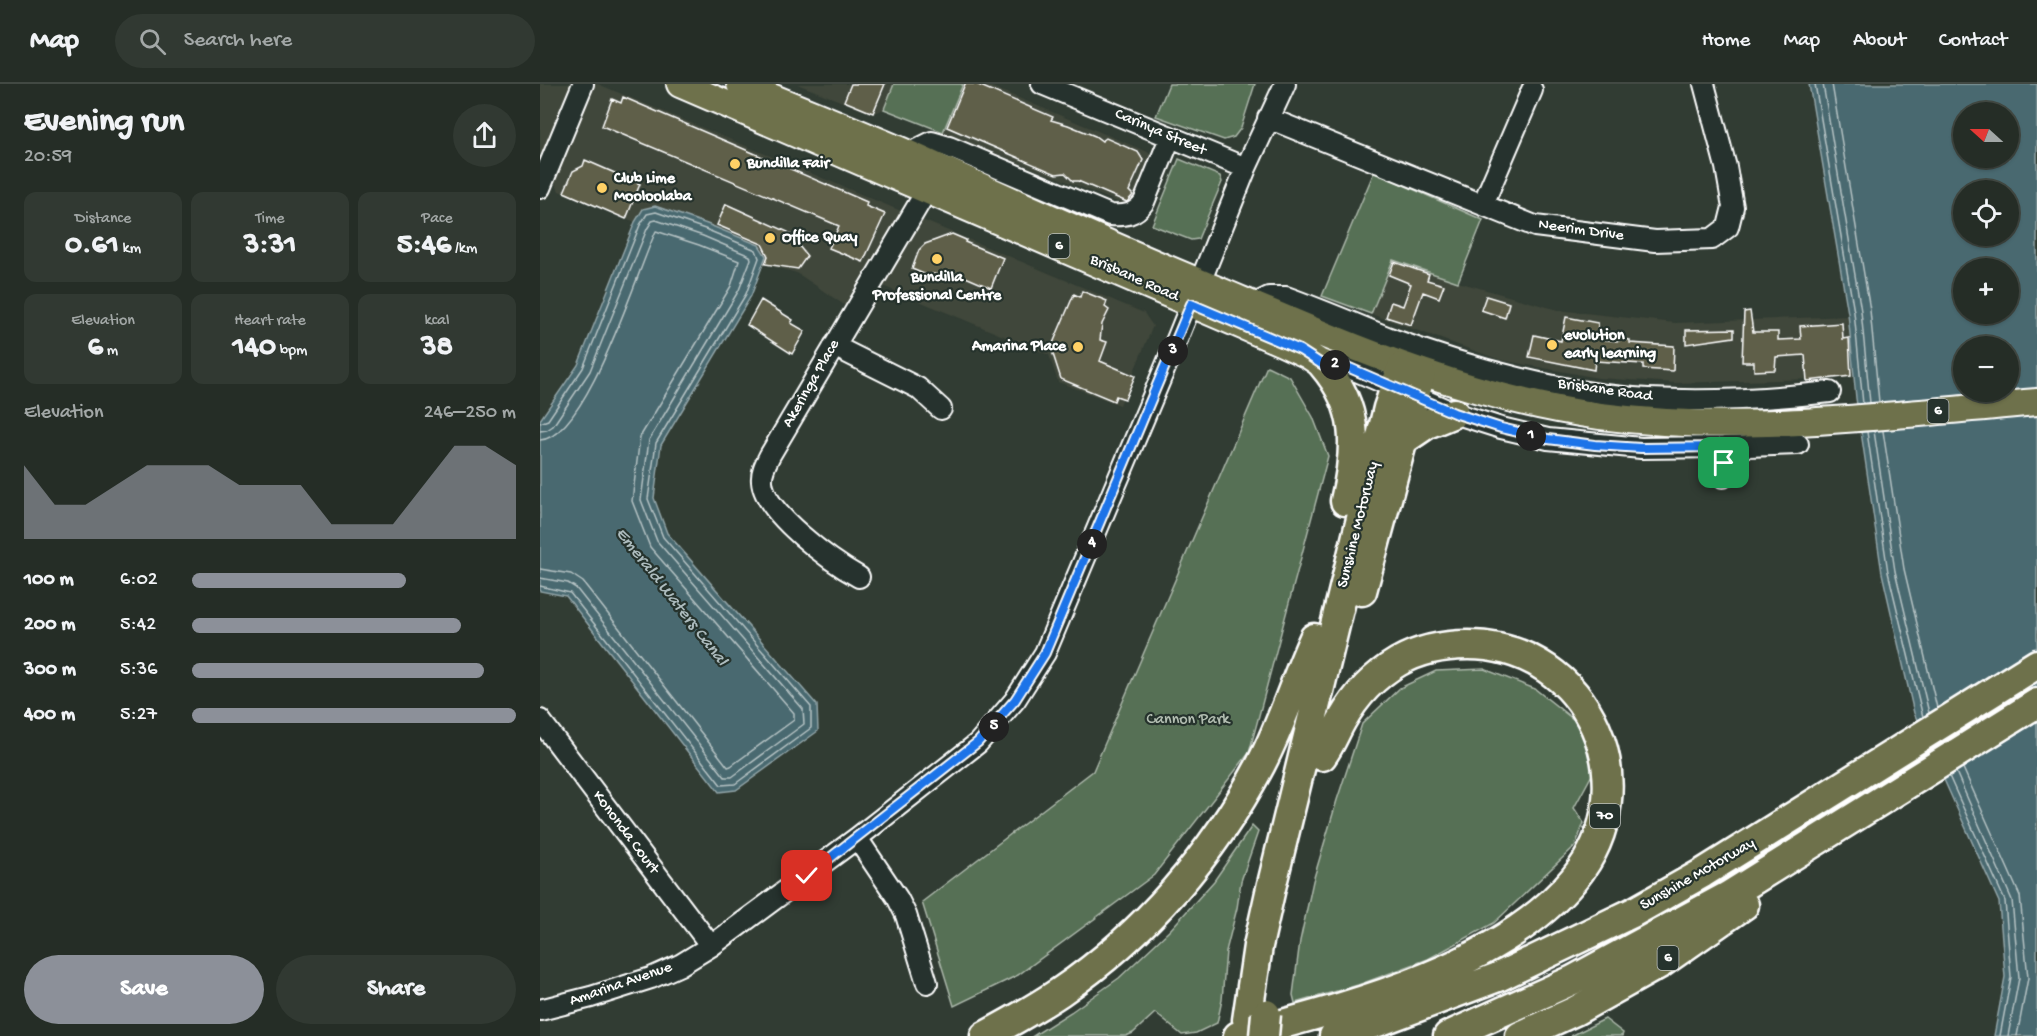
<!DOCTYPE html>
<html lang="en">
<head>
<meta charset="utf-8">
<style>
	body { margin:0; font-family:"Gochi Hand",sans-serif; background:#313932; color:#f1f3f6; height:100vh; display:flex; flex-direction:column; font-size:22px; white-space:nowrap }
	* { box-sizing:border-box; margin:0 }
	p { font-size:20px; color:#a3a8a7 }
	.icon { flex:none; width:33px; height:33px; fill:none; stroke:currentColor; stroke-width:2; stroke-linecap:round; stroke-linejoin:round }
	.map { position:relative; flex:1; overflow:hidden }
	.details { display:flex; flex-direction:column; background:#252d26; width:540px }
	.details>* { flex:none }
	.needle { width:39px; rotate:291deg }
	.controls { position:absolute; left:1413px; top:18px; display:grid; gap:12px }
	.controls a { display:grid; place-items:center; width:66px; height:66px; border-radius:50%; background:#252d26; box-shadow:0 2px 4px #0004,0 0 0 2px #424943; font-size:30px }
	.pin { position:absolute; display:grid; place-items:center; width:51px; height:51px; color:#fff; margin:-26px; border-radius:12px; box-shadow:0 3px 9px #0006 }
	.km { position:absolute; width:30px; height:30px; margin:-15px; border-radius:50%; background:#222; color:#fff; font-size:16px; line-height:30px; text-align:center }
	.round { display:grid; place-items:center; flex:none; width:63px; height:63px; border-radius:32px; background:#313932 }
	.head { display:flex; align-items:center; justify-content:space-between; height:102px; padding:0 24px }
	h1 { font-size:33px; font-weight:700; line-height:45px }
	.figures { display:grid; grid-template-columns:repeat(3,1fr); gap:9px; height:102px; padding:6px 24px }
	.figures div { display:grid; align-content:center; border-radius:12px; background:#313932; text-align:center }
	.figures b { font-size:30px; font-weight:700 }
	.figures small { font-size:16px; font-weight:400 }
	.figures p { font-size:16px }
	.chart { height:168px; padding:12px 24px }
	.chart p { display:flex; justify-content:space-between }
	.chart svg { width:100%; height:108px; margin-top:6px; fill:#8c9099; opacity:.7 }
	.cta { display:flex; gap:12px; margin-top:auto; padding:12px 24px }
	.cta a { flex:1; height:69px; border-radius:36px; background:#8c9099; color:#fff; font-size:24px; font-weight:700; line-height:69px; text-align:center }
	.cta a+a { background:#313932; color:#f1f3f6 }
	ul { padding:0 24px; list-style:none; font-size:20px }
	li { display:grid; grid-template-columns:96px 72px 1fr; align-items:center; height:45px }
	li i { height:15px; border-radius:8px; background:#8c9099 }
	header { display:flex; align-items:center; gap:36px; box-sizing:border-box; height:84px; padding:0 30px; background:#252d26; border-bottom:2px solid #424943 }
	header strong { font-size:28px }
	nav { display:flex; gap:33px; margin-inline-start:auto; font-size:21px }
	.search { width:420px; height:54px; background:#313932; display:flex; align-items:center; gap:15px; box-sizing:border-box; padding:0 21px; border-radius:33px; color:#a3a8a7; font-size:22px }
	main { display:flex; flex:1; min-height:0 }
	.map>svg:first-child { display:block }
</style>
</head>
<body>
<header>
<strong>Map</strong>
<div class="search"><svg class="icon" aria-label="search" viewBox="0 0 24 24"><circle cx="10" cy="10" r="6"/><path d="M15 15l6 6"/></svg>Search here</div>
<nav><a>Home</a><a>Map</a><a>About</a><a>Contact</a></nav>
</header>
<main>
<section class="details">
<div class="head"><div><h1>Evening run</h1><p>20:59</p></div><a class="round"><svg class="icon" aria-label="share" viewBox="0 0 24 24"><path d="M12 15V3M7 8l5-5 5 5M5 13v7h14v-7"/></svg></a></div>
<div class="figures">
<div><p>Distance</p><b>0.61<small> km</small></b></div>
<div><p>Time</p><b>3:31</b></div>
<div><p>Pace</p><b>5:46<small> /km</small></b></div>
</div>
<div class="figures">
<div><p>Elevation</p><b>6<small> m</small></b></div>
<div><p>Heart rate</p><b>140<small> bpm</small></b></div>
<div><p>kcal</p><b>38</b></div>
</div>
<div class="chart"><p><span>Elevation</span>246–250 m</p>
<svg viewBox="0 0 160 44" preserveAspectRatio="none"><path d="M0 44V14L10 30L20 30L30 22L40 14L50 14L60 14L70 22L80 22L90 22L100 38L110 38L120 38L130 22L140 6L150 6L160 14V44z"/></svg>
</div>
<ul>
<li><b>100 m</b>6:02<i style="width:66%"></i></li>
<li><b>200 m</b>5:42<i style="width:83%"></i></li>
<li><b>300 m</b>5:36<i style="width:90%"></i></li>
<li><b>400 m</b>5:27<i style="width:100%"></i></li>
</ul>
<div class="cta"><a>Save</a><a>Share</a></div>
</section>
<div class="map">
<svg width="1497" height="952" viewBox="0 0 1497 952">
	<rect width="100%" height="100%" fill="#313c33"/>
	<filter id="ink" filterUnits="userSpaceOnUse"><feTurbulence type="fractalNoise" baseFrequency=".0167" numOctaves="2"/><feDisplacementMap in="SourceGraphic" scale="12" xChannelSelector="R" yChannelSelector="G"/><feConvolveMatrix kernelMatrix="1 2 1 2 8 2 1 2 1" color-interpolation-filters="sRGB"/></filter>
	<g filter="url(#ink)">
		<path fill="#3f463a" d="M0 0H58L604 229 613 242 580 321 518 298 509 271 321 193 307 223 257 189 223 180 226 172 219 161 167 140 115 122 103 125 95 138 19 107 0 69Z
			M257 0H354L344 25 333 30Z
			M423 0H445L615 71 592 124 403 48Z
			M853 176 918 198 1018 226 1135 239 1308 232 1312 294 1136 299 1058 294 960 276 831 230Z"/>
		<path fill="#576f55" stroke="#abb7aa" stroke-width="1.5" d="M354 0H423L403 48 344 25Z
			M629 0H715L701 44 694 53 684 56 616 32Z
			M639 75 680 92 682 98 658 155 651 156 612 141Z
			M834 88 943 136 918 198 853 176 831 230 782 212Z
			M727 282 750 293 773 333 788 372 709 669 614 791 478 891 414 922 382 818 553 687Z
			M944 585 995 605 1039 640 1055 685 1034 724 1044 739 1035 762 954 839 888 875 818 901 755 919 753 911 760 857 773 797 797 716 822 640 860 604 896 587Z
			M712 742 718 748 701 797 697 824 686 867 682 916 677 939 656 949 642 951 615 929 593 949 586 952H493L531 928 579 894 630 846 674 797Z
			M1065 935 1083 949 1082 952H1031Z"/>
		<path fill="#49696f" stroke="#92a5a9" stroke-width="1.5" fill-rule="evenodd" d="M1269 0H1497V952H1454L1465 893 1459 818 1374 629 1342 489 1316 314 1308 229ZM1424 28H1468V74H1424ZM1424 106H1468V152H1424ZM1424 184H1468V230H1424ZM1424 262H1468V308H1424Z
			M115 122 167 140 219 161 226 172 211 212 121 361 114 414 127 449 277 621 278 647 196 706 179 708 26 512 0 507V336L38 281 95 138 103 125Z"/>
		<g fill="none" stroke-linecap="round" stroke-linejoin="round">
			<path stroke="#b6c3c5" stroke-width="1.5" d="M1275 0 1314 228 1323 320
				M1283 0 1321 227 1330 319
				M1292 0 1330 226 1339 318
				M0 339 8 336 43 284 100 141 107 130 116 128 165 145 216 166 219 174 206 210 116 359 108 415 123 453 271 623V644L195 700 181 701 30 509 0 502
				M0 347 7 346 13 342 50 287 107 145 112 137 116 136 163 152 210 172 211 175 199 206 109 356 101 416 117 457 263 625 264 640 192 693H185L36 504 28 499 0 494
				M1334 347 1355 487 1389 629
				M1343 347 1364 485 1397 624
				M1327 348 1348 488 1383 633
				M0 356C47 354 97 187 116 147L159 161 199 177 191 202 100 353 92 417 110 463 254 629V636L191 682 188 683 43 498 31 490 0 485
				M1423 684 1480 812 1488 894 1477 952
				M1416 688 1472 816 1479 894 1468 952
				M1409 692 1465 817 1471 893 1460 952"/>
		</g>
		<path fill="#5f5f4a" stroke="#fff" stroke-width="1.5" d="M311 0H345L333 29 304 17Z
			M425 0H436L513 33 511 36 528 41 555 52 562 57 566 54 598 68 603 76 589 107 593 111 587 118 538 97H533L525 89 516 90 407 43Z
			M83 13 327 118 326 122 345 130 323 178 289 164 299 142 62 42 72 15 81 19Z
			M45 76 100 100 86 135 24 108 33 87 43 82Z
			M186 120 248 148 267 172 258 185 225 180 228 172 222 160 177 141Z
			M412 150 426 156 425 158 463 174 451 204 414 188 412 192 392 190 391 193 372 185 379 166 385 160Z
			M854 178 889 190 887 196 904 201 899 214 883 208 871 241 846 233 851 218 863 222 871 200 849 191Z
			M542 207 567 217 565 223 569 226 562 240 560 256 567 258 560 277 595 292 585 315 576 312 574 317 521 295 511 264 534 210 540 213Z
			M946 212 969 219 965 234 941 226Z
			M221 216 253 236 251 239 265 247 252 270 207 241Z
			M1210 227 1213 248H1238V256L1261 255 1260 242 1302 239 1303 255 1309 254 1311 292 1267 297 1265 271 1236 273 1235 286 1214 287V278H1202L1204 228Z
			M1026 233 1058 239 1057 255 1079 257 1080 255 1090 256V259L1134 262 1133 287 1103 285V280L1055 277 1054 286 989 273 994 251 1021 257Z
			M1194 245V253L1146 260V246Z"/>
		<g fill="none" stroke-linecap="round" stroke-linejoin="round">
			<g stroke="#fff" stroke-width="24">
				<path id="minor" d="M502 0 706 84
					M728 34 995 142 1115 157 1172 155 1188 143 1193 123 1186 83 1164 0
					M368 70 392 58 409 63 570 131C585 132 595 131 604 118L630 54
					M0 104 43 0
					M943 120 992 6
					M713 221 729 213H746C782 226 817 241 852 255 927 283 1028 311 1108 315 1169 318 1230 315 1290 308
					M294 262 378 304 401 325
					M783 281 805 282 914 329 961 344 1008 355 1101 364 1183 363 1258 360
					M1183 393V363
					M319 493C292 478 224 429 222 397 221 388 226 379 230 371L387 106 392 93
					M0 636 171 862
					M317 754 358 815 366 831 387 899
					M0 926 51 913 111 894 140 881 171 862 317 754 438 659 475 616 505 569 638 253 706 84 745 0"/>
			</g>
			<g stroke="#fff" stroke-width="30">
				<path id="major" d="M140 0 740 258 768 271 783 281
					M200 0C257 24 314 46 371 71 466 114 562 158 659 198 790 253 918 313 1060 332 1206 351 1352 331 1497 318"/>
			</g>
			<g stroke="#fff" stroke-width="33">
				<path id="highway" d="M783 281C820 324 817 365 805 417
					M862 357 887 340 914 329
					M822 507 881 289
					M707 936 718 862 731 804 848 324 862 283
					M445 952C471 938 496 924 520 908 605 850 673 771 721 680 742 640 755 596 774 554
					M698 952C806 923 960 885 1034 795 1110 703 1050 561 928 561 904 561 879 566 858 578 834 592 815 613 802 636 795 648 791 660 782 672
					M794 952 838 938 958 893 1092 829 1163 789 1497 580
					M908 952 1033 896 1188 812 1497 619
					M980 952 1035 927 1121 879 1204 821"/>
			</g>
			<use href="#minor" stroke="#26332d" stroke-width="20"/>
			<use href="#major" stroke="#6e714b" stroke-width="26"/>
			<use href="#highway" stroke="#6e714b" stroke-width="28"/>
			<g stroke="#fff" stroke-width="33" stroke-linecap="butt">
				<path id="highway-bridge" d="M724 952 726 930"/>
			</g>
			<use href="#highway-bridge" stroke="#6e714b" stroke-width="28"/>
		</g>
	</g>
	<g fill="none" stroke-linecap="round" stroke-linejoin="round" filter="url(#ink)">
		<g stroke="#fff" stroke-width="12">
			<path id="route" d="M267 792 438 658 475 616 505 569 651 220 760 266 783 281 805 282 914 329 961 344 1008 355 1055 361 1101 364 1183 363 1184 379"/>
		</g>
		<use href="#route" stroke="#1a73e8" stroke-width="8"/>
	</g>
	<g fill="#ffd166" stroke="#26332d" stroke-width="2">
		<circle cx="195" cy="80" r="6"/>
		<circle cx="62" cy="104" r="6"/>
		<circle cx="230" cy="154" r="6"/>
		<circle cx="397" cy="175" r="6"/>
		<circle cx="1012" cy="261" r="6"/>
		<circle cx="538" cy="263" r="6"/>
	</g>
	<g text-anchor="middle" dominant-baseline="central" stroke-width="4.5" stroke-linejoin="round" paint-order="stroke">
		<g fill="#26332d" stroke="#bec2c0" stroke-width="1.5">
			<rect x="508.5" y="150" width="21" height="24" rx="4.5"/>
			<rect x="1387.5" y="315" width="21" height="24" rx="4.5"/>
			<rect x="1050" y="720" width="30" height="24" rx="4.5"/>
			<rect x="1117.5" y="862" width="21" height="24" rx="4.5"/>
		</g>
		<g font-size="15" font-weight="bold" fill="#fff">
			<text x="519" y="162">6</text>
			<text x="1398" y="327">6</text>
			<text x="1065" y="732">70</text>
			<text x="1128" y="874">6</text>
		</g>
		<g font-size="16" fill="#fff" stroke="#26332d">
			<text transform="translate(620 49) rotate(23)">Carinya Street</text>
			<text transform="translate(1041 147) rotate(8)">Neerim Drive</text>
			<text transform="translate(594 195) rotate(24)">Brisbane Road</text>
			<text transform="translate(272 300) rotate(-60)">Akeringa Place</text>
			<text transform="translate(1065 307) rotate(8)">Brisbane Road</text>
			<text transform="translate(819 441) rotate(-76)">Sunshine Motorway</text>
			<text transform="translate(85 749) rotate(53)">Kononda Court</text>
			<text transform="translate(1158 791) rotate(-30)">Sunshine Motorway</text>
			<text transform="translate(81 901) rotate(-19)">Amarina Avenue</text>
		</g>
		<g font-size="16" font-weight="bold" fill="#fff" stroke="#26332d" text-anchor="start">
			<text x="207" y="80">Bundilla Fair</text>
			<text x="74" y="95">Club Lime<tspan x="74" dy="18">Mooloolaba</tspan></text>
			<text x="242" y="154">Office Quay</text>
			<text x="397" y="194" text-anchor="middle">Bundilla<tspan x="397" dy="18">Professional Centre</tspan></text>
			<text x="1024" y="252">evolution<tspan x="1024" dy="18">early learning</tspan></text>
			<text x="526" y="263" text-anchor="end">Amarina Place</text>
		</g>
		<g font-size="16" fill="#b3beb2" stroke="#26332d">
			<text x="648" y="636">Cannon Park</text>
		</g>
		<g font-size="18" font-style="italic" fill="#adbcbe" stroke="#26332d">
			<text transform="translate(131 513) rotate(52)">Emerald Waters Canal</text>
		</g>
	</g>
</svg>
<div class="controls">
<a><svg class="needle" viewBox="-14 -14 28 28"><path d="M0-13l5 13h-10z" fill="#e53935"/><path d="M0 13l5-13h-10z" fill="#a3a8a7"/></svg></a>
<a><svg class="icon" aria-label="locate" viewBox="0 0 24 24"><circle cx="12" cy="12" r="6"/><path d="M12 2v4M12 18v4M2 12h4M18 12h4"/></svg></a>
<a>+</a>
<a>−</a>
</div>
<div class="pin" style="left:1184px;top:379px;background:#1e9e55"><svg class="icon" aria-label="arrive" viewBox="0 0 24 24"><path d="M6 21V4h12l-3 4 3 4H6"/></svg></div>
<div class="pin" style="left:267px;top:792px;background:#d93025"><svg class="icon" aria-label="check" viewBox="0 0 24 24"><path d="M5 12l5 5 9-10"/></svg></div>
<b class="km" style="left:991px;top:352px">1</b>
<b class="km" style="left:795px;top:281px">2</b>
<b class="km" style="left:633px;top:267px">3</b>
<b class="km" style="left:552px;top:460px">4</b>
<b class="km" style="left:454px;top:643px">5</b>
</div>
</main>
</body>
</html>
